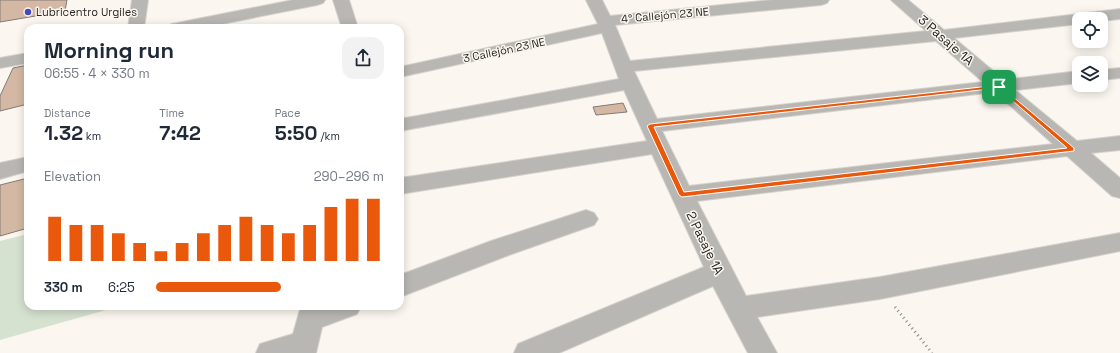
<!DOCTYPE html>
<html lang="en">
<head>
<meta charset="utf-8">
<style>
	body { margin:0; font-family:"Space Grotesk",sans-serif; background:#f2f2f3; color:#1f2937; height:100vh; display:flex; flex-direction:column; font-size:15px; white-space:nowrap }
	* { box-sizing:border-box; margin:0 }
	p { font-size:13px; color:#747a83 }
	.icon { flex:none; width:22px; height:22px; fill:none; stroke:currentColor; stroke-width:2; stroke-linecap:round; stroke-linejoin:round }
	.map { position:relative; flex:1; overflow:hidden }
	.side { position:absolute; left:24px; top:24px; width:380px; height:286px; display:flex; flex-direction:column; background:#fff; border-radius:12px; box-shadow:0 2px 10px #0003 }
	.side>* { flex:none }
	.tools { position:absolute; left:1072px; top:12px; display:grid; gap:8px }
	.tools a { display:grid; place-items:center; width:36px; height:36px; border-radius:8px; background:#fff; box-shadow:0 2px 10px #0003; font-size:20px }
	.pin { position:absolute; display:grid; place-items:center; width:34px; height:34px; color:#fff; margin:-17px; border-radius:8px; box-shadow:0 2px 6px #0006 }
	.round { display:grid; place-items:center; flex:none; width:42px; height:42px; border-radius:12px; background:#f2f2f3 }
	.headline { display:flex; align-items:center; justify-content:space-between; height:68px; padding:0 20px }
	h1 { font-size:22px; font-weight:700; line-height:30px }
	.metrics { display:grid; grid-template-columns:repeat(3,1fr); gap:6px; height:68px; padding:4px 20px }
	.metrics div { display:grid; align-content:center }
	.metrics b { font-size:20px; font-weight:700 }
	.metrics small { font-size:11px; font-weight:400 }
	.metrics p { font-size:11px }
	.chart { height:112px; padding:8px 20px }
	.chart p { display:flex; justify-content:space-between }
	.chart svg { width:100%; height:72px; margin-top:4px; stroke:#ea580c; stroke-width:6 }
	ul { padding:0 20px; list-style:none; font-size:13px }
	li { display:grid; grid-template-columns:64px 48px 1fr; align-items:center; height:30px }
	li i { height:10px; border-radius:5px; background:#ea580c }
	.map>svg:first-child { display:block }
</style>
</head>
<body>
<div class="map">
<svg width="1120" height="353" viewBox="0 0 1120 353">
	<rect width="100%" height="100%" fill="#fbf7f0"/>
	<path fill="#d6e2d0" d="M28 234V306H120L0 340V241Z"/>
	<path fill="#d5b8a4" stroke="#817b76" d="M0 0H67L65 11 0 22Z
		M28 65V104L0 111V96L13 68Z
		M623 103 627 112 596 115 593 107Z
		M28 178V228L0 236V185Z"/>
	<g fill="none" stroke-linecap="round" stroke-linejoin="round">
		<g stroke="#d5d1cb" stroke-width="2">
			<path id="minor" d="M132 0H148L144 28H128Z
				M293 0H325L323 3 317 5 202 28H169L171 24 177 23Z
				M333 0H349L358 28H342Z
				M586 0H602L610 16 772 0H829L827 3 821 5 615 25 630 61 926 31 891 0H908L944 30 1120 9V19L1101 21V19H1079V24L954 38 1004 80 1079 71V83L1015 90 1077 141 1120 136V150L1091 153 1120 178V198L1112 196 1067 156 697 201 746 296 880 277 1120 233V251L880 299 757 317 777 353H748L713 286 559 353H514L518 344 704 267 652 154 400 194V178L647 141 624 90 400 131V119L619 79 602 33 400 77V67L598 24ZM936 41 983 82 657 119 634 71ZM995 92 1053 144 689 186 662 131Z
				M28 53V63L0 68V58Z
				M1120 68V78L1101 80V70Z
				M28 157V171L0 179V163Z
				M586 210 594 213 598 219 594 225 509 255 400 297V275L491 241Z
				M301 306H361L357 314 322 327 316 353H256L260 344 293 334Z"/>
		</g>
		<path stroke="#8b8884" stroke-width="3" stroke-dasharray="1 3.5" stroke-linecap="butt" d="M895 307 932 353"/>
		<use href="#minor" fill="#b8b7b3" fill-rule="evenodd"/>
	</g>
	<path fill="#ea580c" stroke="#fff" fill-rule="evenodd" d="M999 85 1074 148V151L682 197 679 195 647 126 650 124ZM998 88 1067 148 684 192 654 127Z"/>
	<circle fill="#4549be" stroke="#fbf7f0" stroke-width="1.5" cx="28" cy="12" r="4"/>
	<g text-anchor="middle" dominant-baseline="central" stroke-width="3" stroke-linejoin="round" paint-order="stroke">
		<g font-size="11" fill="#272523" stroke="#fbf7f0" text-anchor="start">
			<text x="36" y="12">Lubricentro Urgiles</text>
		</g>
		<g font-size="11" fill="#272523" stroke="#fbf7f0">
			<text transform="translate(665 15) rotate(-5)">4° Callejón 23 NE</text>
			<text transform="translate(504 50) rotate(-12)">3 Callejón 23 NE</text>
		</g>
		<g font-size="13" fill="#272523" stroke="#fbf7f0">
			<text transform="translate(946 40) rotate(41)">3 Pasaje 1A</text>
			<text transform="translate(705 243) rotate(64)">2 Pasaje 1A</text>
		</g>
	</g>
</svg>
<div class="tools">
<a><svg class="icon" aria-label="locate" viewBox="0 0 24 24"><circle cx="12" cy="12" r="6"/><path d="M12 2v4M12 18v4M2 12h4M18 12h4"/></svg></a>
<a><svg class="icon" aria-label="layers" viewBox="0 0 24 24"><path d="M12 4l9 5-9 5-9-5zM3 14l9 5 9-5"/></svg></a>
</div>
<div class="pin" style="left:999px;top:87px;background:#1e9e55"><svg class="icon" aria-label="arrive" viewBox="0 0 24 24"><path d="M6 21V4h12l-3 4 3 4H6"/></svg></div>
<section class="side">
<div class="headline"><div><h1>Morning run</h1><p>06:55 · 4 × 330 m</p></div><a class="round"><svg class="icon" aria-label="share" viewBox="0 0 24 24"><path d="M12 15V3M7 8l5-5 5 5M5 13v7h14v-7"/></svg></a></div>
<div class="metrics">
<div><p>Distance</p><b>1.32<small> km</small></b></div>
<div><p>Time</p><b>7:42</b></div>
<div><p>Pace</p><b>5:50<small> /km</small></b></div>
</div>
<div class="chart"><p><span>Elevation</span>290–296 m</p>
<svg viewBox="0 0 160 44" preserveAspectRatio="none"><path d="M5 44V17M15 44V22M25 44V22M35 44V27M45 44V33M55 44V38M65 44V33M75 44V27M85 44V22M95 44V17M105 44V22M115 44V27M125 44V22M135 44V11M145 44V6M155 44V6"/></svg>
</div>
<ul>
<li><b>330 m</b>6:25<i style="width:55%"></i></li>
</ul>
</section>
</div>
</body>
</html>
